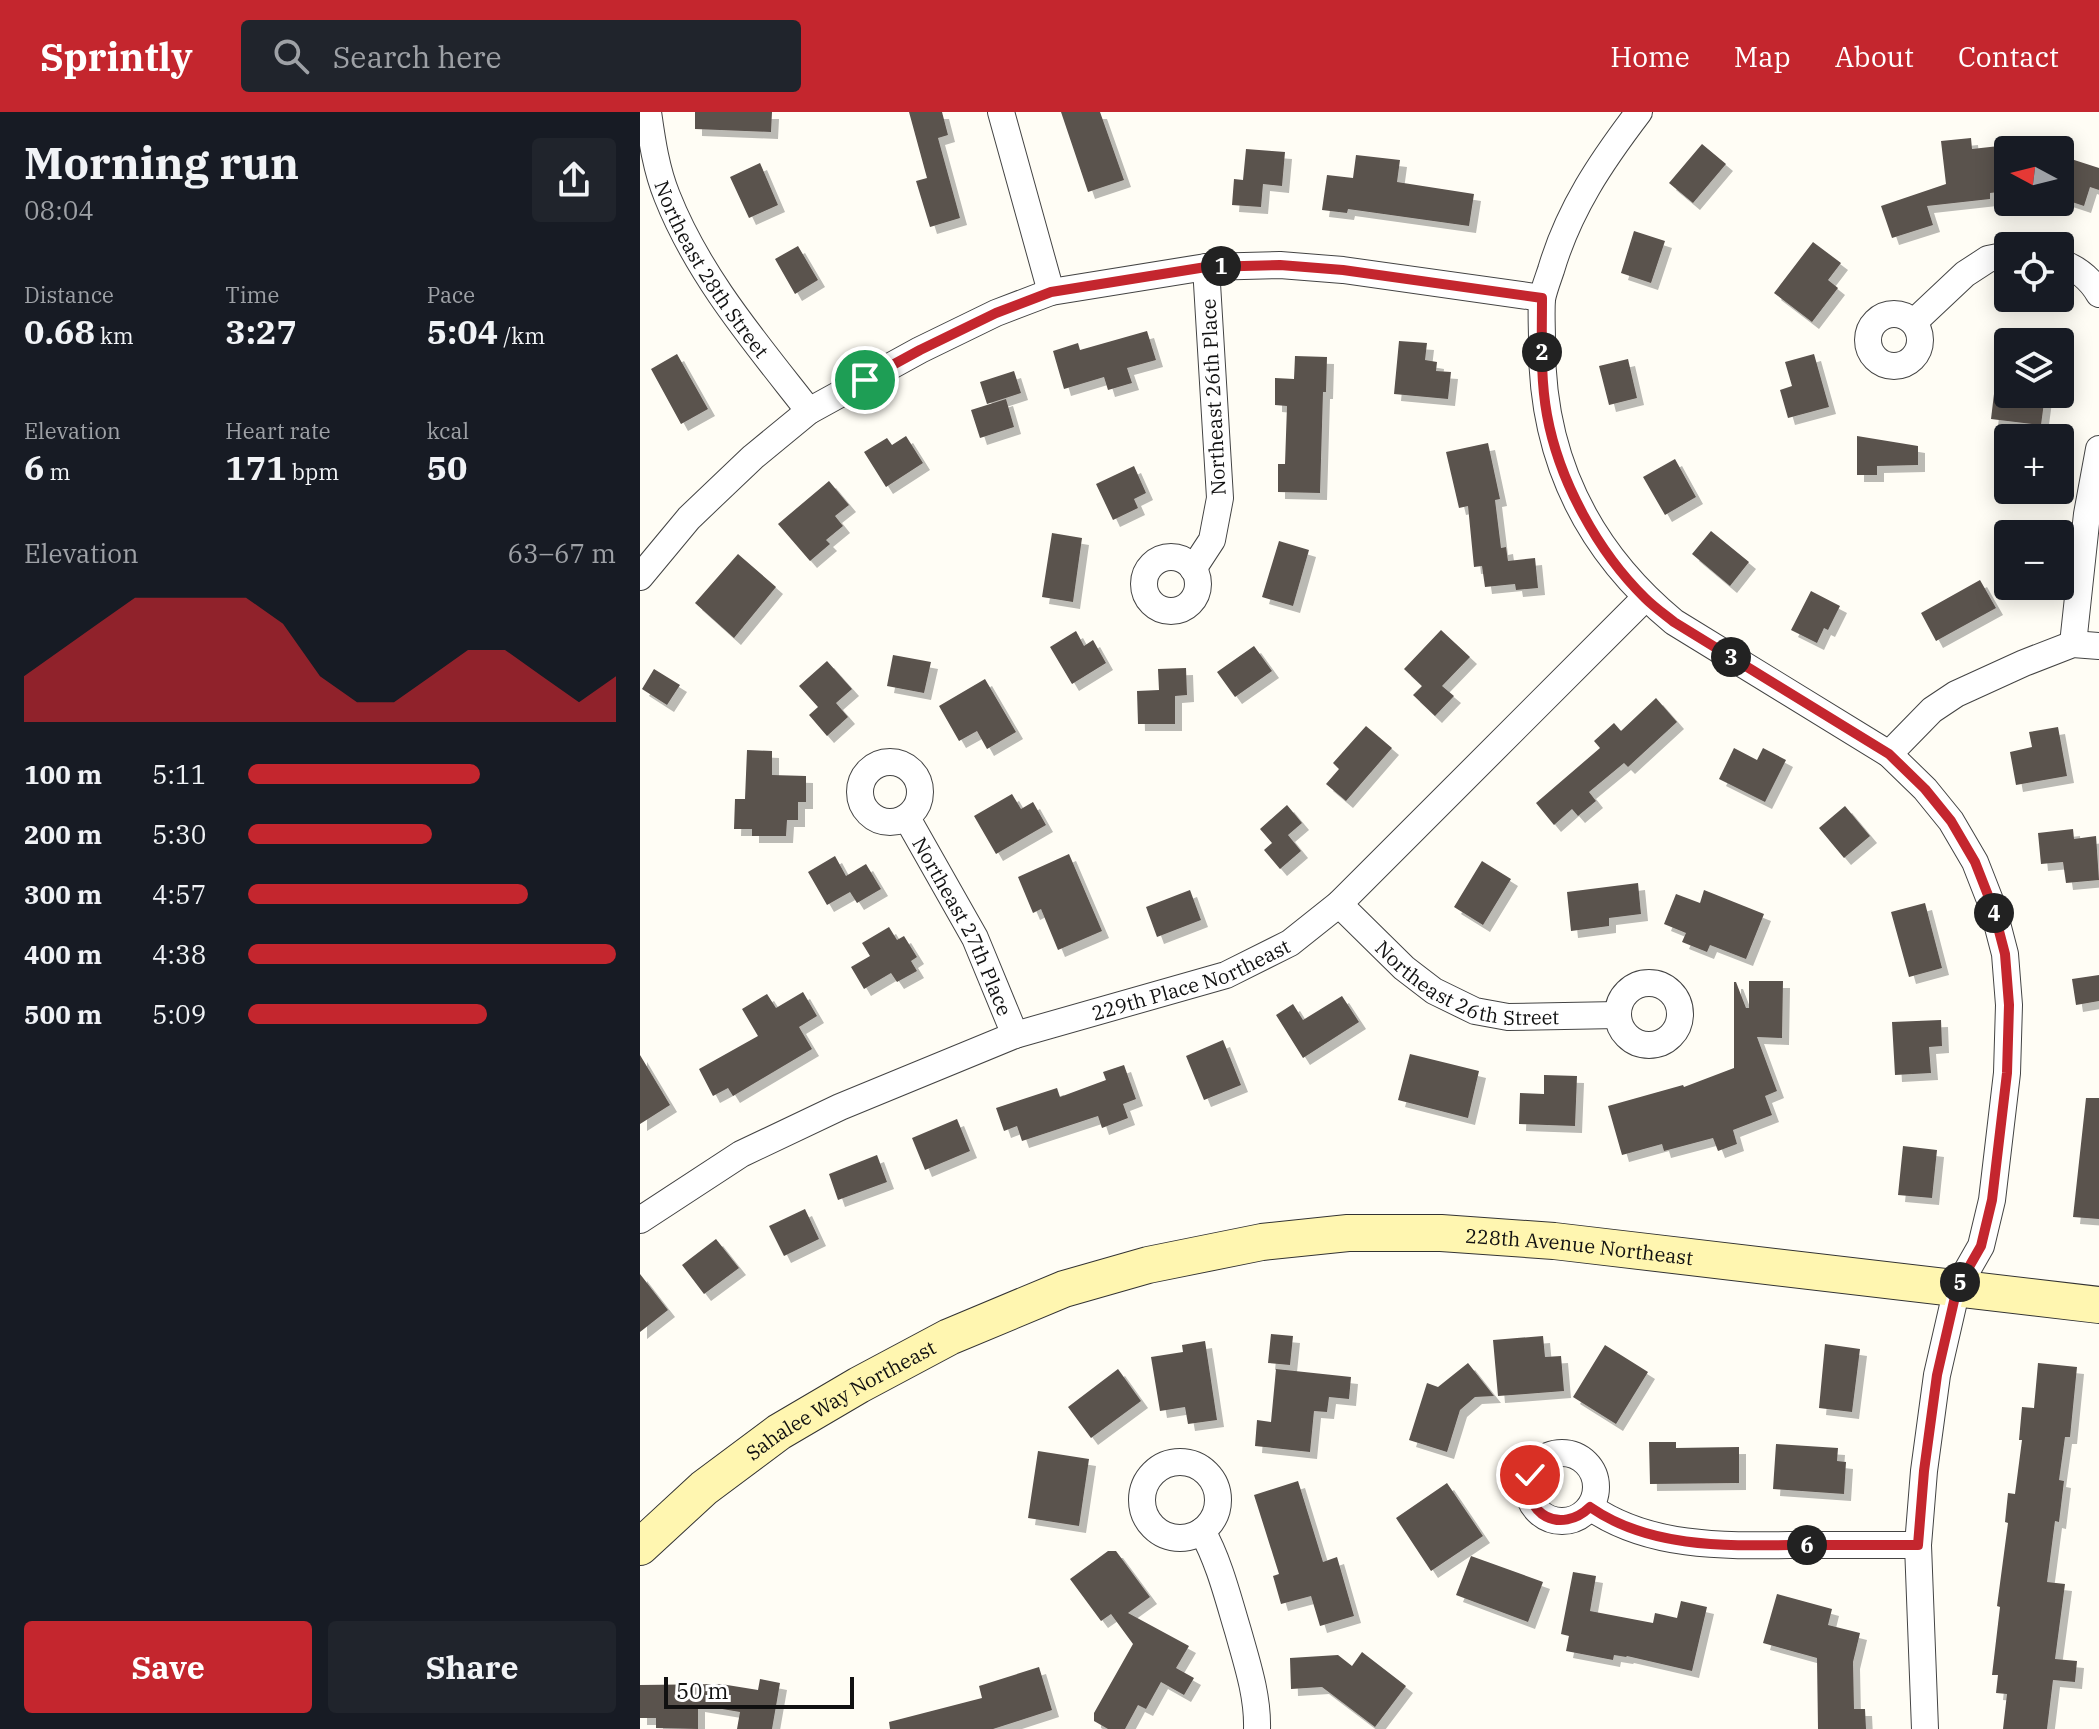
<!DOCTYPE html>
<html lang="en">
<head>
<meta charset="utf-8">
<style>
	body { margin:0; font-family:"IBM Plex Serif",serif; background:#20242c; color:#f1f3f6; height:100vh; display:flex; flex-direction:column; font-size:30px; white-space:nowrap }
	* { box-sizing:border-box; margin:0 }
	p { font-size:26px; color:#9ea1a6 }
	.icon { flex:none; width:44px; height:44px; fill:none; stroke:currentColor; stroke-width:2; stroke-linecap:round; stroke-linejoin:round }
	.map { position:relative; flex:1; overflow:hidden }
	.side { display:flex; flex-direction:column; background:#171b24; width:640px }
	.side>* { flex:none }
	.needle { width:52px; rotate:277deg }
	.tools { position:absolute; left:1354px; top:24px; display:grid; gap:16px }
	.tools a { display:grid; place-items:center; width:80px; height:80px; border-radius:8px; background:#171b24; box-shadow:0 4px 20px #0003; font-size:40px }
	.scale { position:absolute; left:24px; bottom:20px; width:190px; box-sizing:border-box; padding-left:8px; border:4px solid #111; border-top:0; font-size:22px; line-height:28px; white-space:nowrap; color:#111; -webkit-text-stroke:6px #fff; paint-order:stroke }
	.pin { position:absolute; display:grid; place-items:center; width:68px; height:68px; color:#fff; margin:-34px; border:4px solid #fff; border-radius:50%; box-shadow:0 2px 8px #0007 }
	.km { position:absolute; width:40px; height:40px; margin:-20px; border-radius:50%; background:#222; color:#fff; font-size:22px; line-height:40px; text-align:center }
	.round { display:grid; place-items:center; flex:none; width:84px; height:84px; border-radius:8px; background:#20242c }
	.summary { display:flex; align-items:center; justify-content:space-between; height:136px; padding:0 24px }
	h1 { font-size:44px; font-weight:700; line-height:60px }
	.stats { display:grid; grid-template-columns:repeat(3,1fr); gap:12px; height:136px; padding:8px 24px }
	.stats div { display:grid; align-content:center }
	.stats b { font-size:34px; font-weight:700 }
	.stats small { font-size:22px; font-weight:400 }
	.stats p { font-size:22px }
	.chart { height:224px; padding:16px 24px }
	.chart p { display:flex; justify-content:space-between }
	.chart svg { width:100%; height:144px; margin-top:8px; fill:#c4262e; opacity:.7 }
	.button { display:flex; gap:16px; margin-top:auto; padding:16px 24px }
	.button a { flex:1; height:92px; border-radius:8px; background:#c4262e; color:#fff; font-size:32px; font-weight:700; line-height:92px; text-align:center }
	.button a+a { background:#20242c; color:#f1f3f6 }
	ul { padding:0 24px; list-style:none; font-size:26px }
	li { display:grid; grid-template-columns:128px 96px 1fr; align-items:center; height:60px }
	li i { height:20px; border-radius:10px; background:#c4262e }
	header { display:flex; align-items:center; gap:48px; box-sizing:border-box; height:112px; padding:0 40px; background:#c4262e; color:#fff }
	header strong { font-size:38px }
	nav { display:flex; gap:44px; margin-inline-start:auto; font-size:28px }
	.search { width:560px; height:72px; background:#20242c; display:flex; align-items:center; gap:20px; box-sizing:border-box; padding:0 28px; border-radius:8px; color:#9ea1a6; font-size:30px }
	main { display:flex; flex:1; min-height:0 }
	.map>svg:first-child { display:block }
</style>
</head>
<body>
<header>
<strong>Sprintly</strong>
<div class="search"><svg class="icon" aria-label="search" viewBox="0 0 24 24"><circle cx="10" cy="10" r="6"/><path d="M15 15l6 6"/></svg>Search here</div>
<nav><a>Home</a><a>Map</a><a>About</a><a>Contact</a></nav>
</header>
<main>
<section class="side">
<div class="summary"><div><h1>Morning run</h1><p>08:04</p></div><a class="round"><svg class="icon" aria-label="share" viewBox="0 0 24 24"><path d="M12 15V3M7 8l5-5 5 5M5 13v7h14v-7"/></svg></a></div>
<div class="stats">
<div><p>Distance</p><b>0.68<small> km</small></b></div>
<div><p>Time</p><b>3:27</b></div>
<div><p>Pace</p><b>5:04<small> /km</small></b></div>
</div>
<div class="stats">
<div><p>Elevation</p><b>6<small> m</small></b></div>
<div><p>Heart rate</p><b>171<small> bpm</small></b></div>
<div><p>kcal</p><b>50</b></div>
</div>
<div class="chart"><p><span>Elevation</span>63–67 m</p>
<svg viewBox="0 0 160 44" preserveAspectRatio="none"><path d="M0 44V30L10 22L20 14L30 6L40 6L50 6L60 6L70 14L80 30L90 38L100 38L110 30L120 22L130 22L140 30L150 38L160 30V44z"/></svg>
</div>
<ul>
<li><b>100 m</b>5:11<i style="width:63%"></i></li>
<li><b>200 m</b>5:30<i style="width:50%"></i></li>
<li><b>300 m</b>4:57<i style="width:76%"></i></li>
<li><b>400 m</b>4:38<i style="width:100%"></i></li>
<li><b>500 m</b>5:09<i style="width:65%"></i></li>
</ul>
<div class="button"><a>Save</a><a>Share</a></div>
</section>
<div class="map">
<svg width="1459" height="1617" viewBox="0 0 1459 1617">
	<defs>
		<filter id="shadow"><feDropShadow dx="7" dy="7" stdDeviation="0" flood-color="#0004"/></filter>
	</defs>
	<rect width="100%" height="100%" fill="#fffdf5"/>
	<path fill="#5a524d" filter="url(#shadow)" d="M55 0H132L131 20 55 17Z
		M269 0H302L308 23 298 26 320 106 290 115 276 69 287 66Z
		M421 0H460L484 68 448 80Z
		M1331 26 1332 37 1368 33V79L1350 81V87L1287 94 1293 113 1252 126 1241 94 1306 72 1301 29Z
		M1062 32 1086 52 1053 91 1029 71Z
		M606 37 645 40 642 74 623 72 621 95 592 93 594 67 603 68Z
		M716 43 760 48 757 70 834 82 829 114 708 97 707 101 682 98 687 63 713 66Z
		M1428 46 1459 56V78L1450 75 1444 94 1420 86V72Z
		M120 51 138 93 109 106 90 65Z
		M994 119 1025 129 1011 171 981 161Z
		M1173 130 1201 151 1188 168 1198 176 1172 210 1134 181Z
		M158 134 178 168 155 182 135 147Z
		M507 219 516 248 487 256 492 271 468 278 464 265 424 277 413 239 438 231 440 238Z
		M759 229 787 231 785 248 797 250 796 259 811 260 808 287 754 282Z
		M37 242 68 297 41 312 11 257Z
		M1174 242 1189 295 1148 306 1140 278 1152 274 1145 250Z
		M655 244 687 245 686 280H683L680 381 638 380V352H645L647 294 635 293V266L654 267Z
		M988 247 997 286 969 293 959 254Z
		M374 259 381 281 347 292 340 270Z
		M1354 282 1405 283 1401 313 1351 307Z
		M366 287 374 315 340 326 331 298Z
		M266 324 283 351 246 375 224 340 247 326 252 333Z
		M1217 324 1278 334V353L1237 354V363H1217Z
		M848 331 860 387 855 388 861 436 866 435 868 449 895 446 898 476 876 478 875 472 845 475 842 454 834 455 828 394 819 396 806 340Z
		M1035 347 1056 385 1025 403 1003 365Z
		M494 354 506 381 494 387 498 396 473 408 456 372Z
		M189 369 209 393 195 404 203 414 186 428 190 432 170 449 138 412Z
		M1071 419 1109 450 1090 474 1052 442Z
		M412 421 442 426 433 490 402 485Z
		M639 429 669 438 653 494 622 485Z
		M98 442 136 475 94 526 55 491Z
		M1340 468 1356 496 1296 529 1281 501Z
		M1171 479 1200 494 1188 518 1184 516 1177 531 1151 518Z
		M801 518 830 545 802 574 814 584 795 604 773 583 782 574 764 557Z
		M436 519 444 534 453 528 466 551 432 572 410 535Z
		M614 534 632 559 595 585 577 560Z
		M253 543 291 550 284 581 247 574Z
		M187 549 212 577 196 591 208 605 187 624 169 603 178 595 159 574Z
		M546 556 547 583 535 584V612H498L497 579 519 578 518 557Z
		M14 557 40 573 27 593 2 577Z
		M345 567 376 620 347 637 337 619 319 629 299 594Z
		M1016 586 1037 610 988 655 984 651 949 680 956 689 938 704 932 697 914 713 896 691 960 636 954 629 974 611 981 619Z
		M726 614 752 636 706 689 686 672 699 657 693 651Z
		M1418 615 1427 664 1376 673 1370 640 1392 635 1389 620Z
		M1094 636 1117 648 1123 636 1146 648 1125 690 1079 667Z
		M107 638 132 639V663L166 664V690H158V708H147L146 724H112V717H94L95 687H105Z
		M372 682 381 697 393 690 406 713 356 742 334 704Z
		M647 693 662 711 648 723 661 739 640 757 624 738 632 731 620 717Z
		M1205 694 1230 724 1204 746 1179 716Z
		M1433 717 1434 727 1456 724 1459 768 1426 771 1423 750 1401 752 1398 721Z
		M429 742 462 819 418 838 401 797 393 801 378 765Z
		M195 744 206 764 226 752 241 777 217 791 210 780 187 793 168 760Z
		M842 749 871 767 843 813 814 795Z
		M998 771 1001 802 969 806V814L931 819 927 780Z
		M550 778 561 808 517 825 506 795Z
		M1064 778 1124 802 1106 847 1070 833 1067 840 1042 830 1046 821 1024 812 1036 782 1060 791Z
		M1285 791 1302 856 1269 865 1251 800Z
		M249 815 257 828 264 824 277 845 271 849 277 859 257 870 251 861 224 877 211 855 230 844 222 831Z
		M1459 863V889L1436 893 1432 867Z
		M1109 869H1143L1142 926 1117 925 1137 979 1125 984 1132 1003 1093 1018 1097 1032 1078 1039 1073 1026 1024 1039 1022 1032 982 1043 968 994 1043 973 1044 975 1094 956V870H1096L1106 896H1109Z
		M163 880 177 904 159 915 172 937 93 984 88 976 73 984 59 957 118 924 102 897 127 882 136 896Z
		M702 884 719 910 663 946 636 903 653 892 663 908Z
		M1301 908 1302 934 1289 935 1291 961 1255 963 1252 910Z
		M583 928 601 973 564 988 546 944Z
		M770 942 839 959 828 1006 758 988Z
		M0 943 30 993 0 1012Z
		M484 953 496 987 483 992 488 1006 462 1016 458 1004 382 1029 377 1014 364 1019 356 996 417 976 420 985 466 968 463 960Z
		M904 963 937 964 935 1014 879 1012 880 981 904 982Z
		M1446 986H1459V1107L1433 1105Z
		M317 1007 330 1039 285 1058 272 1026Z
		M1263 1034 1297 1038 1292 1086 1258 1083Z
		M237 1043 247 1070 198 1088 189 1062Z
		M165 1097 179 1127 144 1144 129 1114Z
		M76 1127 99 1156 64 1182 42 1153Z
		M0 1162 28 1198 0 1220Z
		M631 1222 653 1224 650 1253 628 1251Z
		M903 1224 905 1245 921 1244 924 1279 858 1284 853 1228Z
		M565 1229 577 1308 548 1312 545 1295 520 1299 511 1245 543 1240 542 1233Z
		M1185 1232 1220 1237 1212 1300 1179 1296Z
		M965 1233 1008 1260 976 1312 933 1285Z
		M828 1251 854 1284 835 1285 820 1298 807 1340 769 1328 787 1271 798 1275Z
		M1398 1251 1437 1255 1430 1325H1425L1419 1368 1424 1369 1419 1410 1415 1409 1407 1470 1425 1472 1415 1547 1437 1549 1435 1570 1413 1568 1407 1617H1363L1367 1582 1356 1581 1358 1563H1352L1360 1495 1357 1494 1368 1411 1365 1410 1368 1381 1375 1382 1382 1328H1379L1382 1295 1394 1296Z
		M478 1257 501 1289 451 1326 428 1295Z
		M636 1257 711 1265 709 1287 689 1285 687 1300 674 1299 670 1340 615 1334 617 1308 631 1310Z
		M1009 1330H1036V1336L1099 1335V1371L1010 1372Z
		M1136 1332 1198 1336 1197 1349 1206 1350 1204 1382 1133 1377Z
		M398 1339 449 1347 439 1414 388 1406Z
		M658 1369 683 1450 697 1445 714 1504 680 1514 671 1484 641 1492 633 1464 639 1462 614 1383Z
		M807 1371 843 1424 791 1459 756 1406Z
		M468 1439H476L510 1485 488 1501 549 1534 536 1556 554 1566 544 1583 521 1570 506 1597 498 1593 485 1617H468L454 1609V1601L493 1532 471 1502 461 1509 430 1467Z
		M831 1444 903 1470 888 1510 816 1483Z
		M933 1460 956 1464 950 1499 1013 1511 1015 1501 1037 1506 1041 1489 1067 1495 1052 1559 987 1544 986 1545 974 1543 973 1548 926 1539 929 1524 921 1522Z
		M1137 1482 1192 1497 1188 1513 1220 1521 1213 1550 1214 1597H1225L1226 1617H1178L1177 1546 1123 1531Z
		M722 1540 766 1574 735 1615 682 1575 651 1577 650 1546 698 1543 712 1554Z
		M399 1555 412 1598 353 1617H250L249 1610 342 1586 339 1574Z
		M120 1567 140 1571 132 1617H97L100 1600 58 1593V1617L16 1616V1606H0V1573L81 1572 118 1578Z"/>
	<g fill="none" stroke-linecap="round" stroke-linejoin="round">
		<g stroke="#444" stroke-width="28">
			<g id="minor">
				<path id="s1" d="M8 0C12 28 16 57 27 84 59 165 116 231 169 299"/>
				<path d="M361 0 411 180"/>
				<path d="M999 0C961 50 929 97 911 158 908 167 904 177 902 187 901 201 902 216 902 229 901 344 946 437 1034 510L1249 642 1285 677 1311 709 1335 750 1353 796 1365 842 1369 893 1367 961 1352 1088 1341 1134 1317 1176 1297 1263 1284 1359 1278 1433 1285 1617"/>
				<path d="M1420 150C1436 156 1450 166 1459 182"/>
				<circle cx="1254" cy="228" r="26"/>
				<path d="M1274 210 1325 162 1348 147 1368 143"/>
				<circle cx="531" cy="472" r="27"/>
				<path d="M553 457 572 428 580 386 566 155"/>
				<path d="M0 465 49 406 113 345 169 299 280 238 356 201 411 180 566 155 640 153 703 158 902 186"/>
				<path d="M1433 532 1447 402 1459 337"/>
				<path d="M1249 642 1292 598 1316 582 1384 551 1433 532 1459 534"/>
				<circle cx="250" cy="680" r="30"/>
				<path id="s2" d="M267 706 335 826 375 923"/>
				<path id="s3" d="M699 792 764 856 794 879 835 899 868 905 978 903"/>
				<circle cx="1009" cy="902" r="31"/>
				<path id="s4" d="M0 1108 101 1042 200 995 375 923 586 863 650 831 699 792 1005 486"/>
				<circle cx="922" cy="1375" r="34"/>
				<circle cx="540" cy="1388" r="38"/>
				<path d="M950 1395C1009 1436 1085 1434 1154 1433 1195 1433 1237 1433 1278 1433"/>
				<path d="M562 1419C579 1449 588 1486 598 1519 607 1551 618 1584 617 1617"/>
			</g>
		</g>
		<g stroke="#333" stroke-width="38">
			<g id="secondary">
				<path id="s5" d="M0 1435 64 1376 139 1320 219 1273 309 1225 424 1177 508 1153 622 1130 708 1121H801L914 1129 1459 1193"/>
			</g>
		</g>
		<use href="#minor" stroke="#fff" stroke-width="26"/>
		<use href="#secondary" stroke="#fff6b0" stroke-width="36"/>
	</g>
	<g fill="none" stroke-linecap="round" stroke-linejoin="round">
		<g stroke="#fff" stroke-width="16">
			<path id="route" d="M225 268 280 238 356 201 411 180 566 155 640 153 703 158 902 186C902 225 900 265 907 303 919 369 958 440 1005 486 1014 495 1024 502 1034 510L1249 642 1285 677 1311 709 1335 750 1353 796 1365 842 1369 893 1367 961 1352 1088 1341 1134 1317 1176 1297 1263 1284 1359 1278 1433C1237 1433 1195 1433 1154 1433 1085 1434 1009 1436 950 1395 921 1423 882 1403 890 1363"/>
		</g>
		<use href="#route" stroke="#c4262e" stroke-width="10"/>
	</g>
	<g text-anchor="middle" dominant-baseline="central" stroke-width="8" stroke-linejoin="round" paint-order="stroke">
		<g font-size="20" fill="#111" stroke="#fff">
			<text stroke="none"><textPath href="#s1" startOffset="172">Northeast 28th Street</textPath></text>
			<text transform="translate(573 285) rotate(-93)">Northeast 26th Place</text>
			<text stroke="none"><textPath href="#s2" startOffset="122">Northeast 27th Place</textPath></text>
			<text stroke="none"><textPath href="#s3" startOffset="158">Northeast 26th Street</textPath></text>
			<text stroke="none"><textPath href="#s4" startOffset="604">229th Place Northeast</textPath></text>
			<text stroke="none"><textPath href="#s5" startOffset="1022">228th Avenue Northeast</textPath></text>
			<text stroke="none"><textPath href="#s5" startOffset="250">Sahalee Way Northeast</textPath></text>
		</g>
	</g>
</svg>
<div class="tools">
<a><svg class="needle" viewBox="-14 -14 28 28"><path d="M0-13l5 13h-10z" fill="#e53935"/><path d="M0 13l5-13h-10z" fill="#9ea1a6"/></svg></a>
<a><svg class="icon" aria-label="locate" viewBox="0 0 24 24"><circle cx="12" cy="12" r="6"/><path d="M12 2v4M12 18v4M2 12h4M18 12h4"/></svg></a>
<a><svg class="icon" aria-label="layers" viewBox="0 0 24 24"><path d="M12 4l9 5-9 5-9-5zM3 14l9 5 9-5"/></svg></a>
<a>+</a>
<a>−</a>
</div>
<div class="scale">50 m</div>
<div class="pin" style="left:225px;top:268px;background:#1e9e55"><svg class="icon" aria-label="arrive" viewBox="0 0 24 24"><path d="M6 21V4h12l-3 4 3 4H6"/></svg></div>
<div class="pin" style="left:890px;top:1363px;background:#d93025"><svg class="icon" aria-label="check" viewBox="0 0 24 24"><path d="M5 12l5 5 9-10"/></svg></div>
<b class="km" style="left:581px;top:154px">1</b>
<b class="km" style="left:902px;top:240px">2</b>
<b class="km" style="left:1091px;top:545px">3</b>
<b class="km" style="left:1354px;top:801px">4</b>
<b class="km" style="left:1320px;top:1170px">5</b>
<b class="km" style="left:1167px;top:1433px">6</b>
</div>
</main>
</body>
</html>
